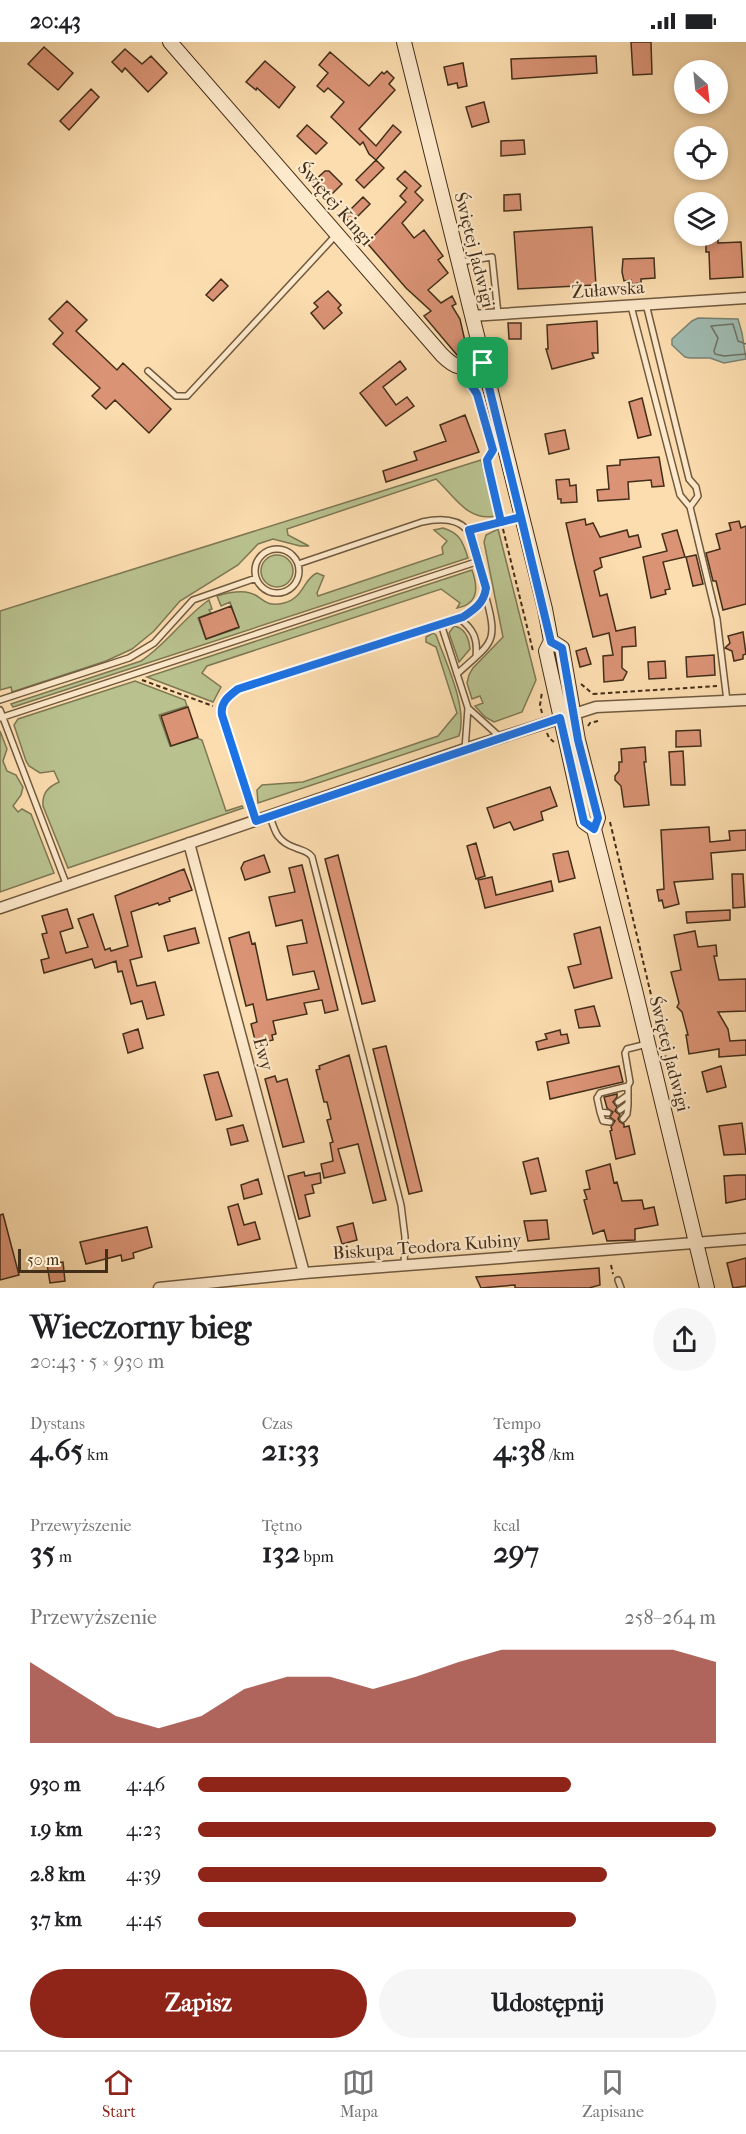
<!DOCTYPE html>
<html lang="pl">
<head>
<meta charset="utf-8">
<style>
	body { margin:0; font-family:"IM FELL French Canon",serif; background:#f6f6f6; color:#202124; height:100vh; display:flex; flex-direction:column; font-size:22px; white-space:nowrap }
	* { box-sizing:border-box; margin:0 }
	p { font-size:20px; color:#757577 }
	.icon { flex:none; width:33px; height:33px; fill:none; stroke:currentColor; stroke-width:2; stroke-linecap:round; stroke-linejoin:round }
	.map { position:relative; height:1246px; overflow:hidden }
	.details { display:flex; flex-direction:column; background:#fff; flex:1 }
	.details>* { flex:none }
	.needle { width:39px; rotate:153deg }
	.controls { position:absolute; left:674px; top:18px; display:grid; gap:12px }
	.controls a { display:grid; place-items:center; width:54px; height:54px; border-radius:50%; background:#fff; box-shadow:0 3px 9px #0003; font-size:30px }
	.scale { position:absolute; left:18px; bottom:15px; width:90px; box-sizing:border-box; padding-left:6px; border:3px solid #432e1a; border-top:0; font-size:16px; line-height:21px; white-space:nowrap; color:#432e1a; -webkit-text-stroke:4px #fde9cb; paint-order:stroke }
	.pin { position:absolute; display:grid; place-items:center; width:51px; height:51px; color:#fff; margin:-26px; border-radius:12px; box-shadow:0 3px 9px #0006 }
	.round { display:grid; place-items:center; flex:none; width:63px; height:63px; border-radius:32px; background:#f6f6f6 }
	.summary { display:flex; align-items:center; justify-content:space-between; height:102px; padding:0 30px }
	h1 { font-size:33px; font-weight:700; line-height:45px }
	.metrics { display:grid; grid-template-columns:repeat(3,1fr); gap:9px; height:102px; padding:6px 30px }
	.metrics div { display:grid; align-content:center }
	.metrics b { font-size:30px; font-weight:700 }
	.metrics small { font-size:16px; font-weight:400 }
	.metrics p { font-size:16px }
	.chart { height:168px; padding:12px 30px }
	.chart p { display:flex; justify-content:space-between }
	.chart svg { width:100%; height:108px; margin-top:6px; fill:#8f2418; opacity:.7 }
	.primary-button { display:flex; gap:12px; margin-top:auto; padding:12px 30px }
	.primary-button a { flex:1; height:69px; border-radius:36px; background:#8f2418; color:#fff; font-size:24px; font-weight:700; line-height:69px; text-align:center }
	.primary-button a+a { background:#f6f6f6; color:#202124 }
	ul { padding:0 30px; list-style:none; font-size:20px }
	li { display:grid; grid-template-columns:96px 72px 1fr; align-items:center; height:45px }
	li i { height:15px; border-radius:8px; background:#8f2418 }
	.status { display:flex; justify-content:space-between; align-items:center; height:42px; padding:0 30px; background:#fff; direction:ltr }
	.status svg { height:16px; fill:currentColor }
	.tab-bar { display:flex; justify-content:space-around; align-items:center; height:84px; border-top:2px solid #e0e0e0; background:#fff; font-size:16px; color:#757577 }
	.tab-bar a { display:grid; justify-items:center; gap:3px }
	.tab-bar .selected { color:#8f2418 }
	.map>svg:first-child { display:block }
</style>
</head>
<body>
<div class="status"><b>20:43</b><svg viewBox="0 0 49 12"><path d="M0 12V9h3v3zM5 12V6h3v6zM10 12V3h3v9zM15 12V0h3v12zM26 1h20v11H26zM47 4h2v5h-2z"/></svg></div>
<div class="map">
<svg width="746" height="1246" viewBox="0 0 746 1246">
	<rect width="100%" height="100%" fill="#fcddaf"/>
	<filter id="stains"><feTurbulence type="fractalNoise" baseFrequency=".00333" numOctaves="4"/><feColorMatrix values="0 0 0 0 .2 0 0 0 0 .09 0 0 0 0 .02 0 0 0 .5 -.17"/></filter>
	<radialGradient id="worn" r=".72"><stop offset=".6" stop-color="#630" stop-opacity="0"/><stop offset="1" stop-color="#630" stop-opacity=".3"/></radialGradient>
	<path fill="#b9c28f" stroke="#7e7854" stroke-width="1.5" d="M481 418 495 474C468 480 454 454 436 437L287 487 288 493 309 504H300L273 497 258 502 238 523 180 559 154 589 132 607 106 619 12 650 11 645 0 648V569Z
		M443 486C460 491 463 500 468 516L13 665 11 662 141 619C167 602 183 576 209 558L212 567 209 568 211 571 198 576 206 597 239 586 230 560 221 564 217 554C227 551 239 548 250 551 263 554 263 566 284 561 304 556 303 537 317 531L324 534 317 551 318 554 443 512 442 505 447 499 434 488Z
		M498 487 536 638 522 670 494 680 485 675 475 664 483 661 480 654 472 657 467 641 469 633 473 626 503 595 484 500 486 493Z
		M261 529a16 16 0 1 1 32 0a16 16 0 1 1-32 0Z
		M472 528C478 545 479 562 457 566L460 561 441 547 207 624 202 631 221 645 213 660 147 635Z
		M454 584C465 586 469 597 470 607L459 620 449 591Z
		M433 591 436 593C446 621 468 665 459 694L258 761 257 748 262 743 303 740 438 694 457 671 436 605 426 600V595Z
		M135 639 185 658 187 664 159 673 170 704 197 696 202 698 226 769 242 764 243 766 68 826 43 764C42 751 48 745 59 740L54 729 40 731 29 724 26 719 14 683 18 677Z
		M0 689 7 707 3 719 7 729 16 733 23 745 21 753 13 764 18 770 22 767 31 772 54 831 0 850Z"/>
	<path fill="#a0bbb1" stroke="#7b8375" stroke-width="1.5" d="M698 276 738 277 742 291 746 317 724 321 710 316H690L685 315 672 303V297L692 279Z"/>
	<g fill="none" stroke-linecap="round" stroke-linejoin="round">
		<path stroke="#727466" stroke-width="1.5" d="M746 302 738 299 733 282 711 284 718 296 714 309 715 312 724 314 746 312"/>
	</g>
	<path fill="#da9375" stroke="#432e1a" stroke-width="1.5" d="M631 0H651L652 32 633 33Z
		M44 5 73 31 58 48 28 22Z
		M125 7 142 22 151 14 167 31 148 50 125 26 122 30 112 20Z
		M330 10 369 44 382 30 384 32 387 29 394 36 389 42 395 48 359 87 376 104 393 83 401 90 376 118 369 112 363 100 360 103 331 75 344 60 328 46 324 50 317 44 328 31 319 23Z
		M596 14 597 31 512 37 511 17Z
		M265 19 295 45 279 66 257 46 256 48 246 40Z
		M463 21 467 44 458 46 457 41 448 43 444 25Z
		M91 47 99 55 69 88 60 79Z
		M484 60 489 80 472 85 466 65Z
		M307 83 327 101 316 112 297 94Z
		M524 98 525 112 501 114V99Z
		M376 118 384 126 364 146 356 138Z
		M325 129H329L342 142 328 156 313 140Z
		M405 129 421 144 415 150 423 158 402 181 414 196 424 188 443 214 438 218 448 231 428 248 441 261 452 254 456 262 452 264 460 277 467 308 457 313 424 274 431 269 406 246 367 201 406 160 400 154 407 146 397 137Z
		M520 152 521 168 504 169V153Z
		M363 155 370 162 351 181 344 174Z
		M592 185 596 243 518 247 514 190Z
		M706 197H718V201L741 200 743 235 710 237 709 210H706Z
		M654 216 655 236 641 237V241L632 242 631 238 624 239 622 230 623 217Z
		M221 237 228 244 213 259 206 253Z
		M328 249 341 263 338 266 342 271 324 287 311 271 318 265 314 261Z
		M67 259 87 278 76 289 117 328 123 321 171 367 149 391 115 358 106 367 92 354 100 346 53 302 63 291 49 277Z
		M597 279 598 311H592L594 316 552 327 546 307H548L547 283Z
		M508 281H521V297H509Z
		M400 319 406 327 383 345 396 363 407 355 414 364 386 384 360 351Z
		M642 356 651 393 638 396 629 360Z
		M465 373 479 410 386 440 383 429 417 418 414 410 446 399 440 383Z
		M565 388 569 407 549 412 545 392Z
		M659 415 664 444 652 445 651 438 628 440 629 457 598 459 597 448 609 447 607 424 620 423V418Z
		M569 437 570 444 576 443 577 460 561 461V457H558L556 438Z
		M585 477 586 483 593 481 600 495 627 488 629 495 638 493 641 505 600 516 602 525 594 529 600 554 607 552 616 589 635 585 636 604 622 605V626L627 630 623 638 604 640 603 614 613 613 609 591 593 595 574 517 566 481Z
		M739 479 741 486 746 484V562L723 568 716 539H713L706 511 720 507 716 492 731 488 729 481Z
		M677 488 685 515 663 520 670 547 665 548 666 552 651 556 643 515 667 509 662 492Z
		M696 513 703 542 693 544 686 515Z
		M231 564 239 585 206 597 199 576Z
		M743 590 746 612 743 613V617L734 619 732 609 725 606 730 601 728 594Z
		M586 606 591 622 580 625 576 609Z
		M714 613 715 633 687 635 686 615Z
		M665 619 666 636 649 637 648 620Z
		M188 665 198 695 171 704 161 674Z
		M700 688 701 704 676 705V689Z
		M645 705 646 720H644L649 763 624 765 621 744 615 738V734L619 729V720H622L621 707Z
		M683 709 685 743H671L669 710Z
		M550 745 557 764 541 770 543 778 514 788 510 780 494 786 487 766Z
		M709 785 710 800 730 798 729 789 746 788V808L711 811 713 837 674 840 679 862 664 866 662 858 659 859 657 848 664 847 661 788Z
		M476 801 485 834 476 837 467 804Z
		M568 809 575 836 559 840 553 812Z
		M264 813 270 830 245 838 241 826 244 820Z
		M338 813 375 959 362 962 325 817Z
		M302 823 338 968 325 971 322 958 304 961 307 972 273 979 276 992 272 993 273 998 256 1002 251 982 257 980 253 962 246 964 229 896 249 890 252 902 255 901 267 958 319 947 314 929 293 933 287 904 307 901 302 878 276 884 269 855 295 850 289 826Z
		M184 827 192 848 169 856 170 859 159 863 158 861 131 870 142 915 130 918 137 944 155 940 164 973 147 977 142 959 131 962 122 929 118 930 116 919 95 926 92 917 44 931 41 918 49 916 42 892 47 891 42 874 67 867 73 886 60 890 66 911 88 905 78 877 93 872 105 908 110 906 111 909 128 904 115 854Z
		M732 832H743L745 865 733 866Z
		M492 835 496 853 551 839 553 849 485 866 478 838Z
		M730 868V878L687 881 686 870Z
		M600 885 612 936 574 946 568 925 581 922 574 892Z
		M195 886 199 901 168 909 164 894Z
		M695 889 698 905 716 903 717 914H714L719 938 746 937V969L718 970 728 987 730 999 746 998V1013L719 1015V1007L689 1012 686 993H688L682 970 677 965 679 961 671 930 681 928 674 893Z
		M594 964 600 984 579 986 575 968Z
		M138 987 143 1006 128 1011 123 992Z
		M560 988 561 993 567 992 569 1001 538 1008 536 1000 547 997 545 992Z
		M386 1004 422 1149 409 1152 373 1007Z
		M349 1013 386 1158 373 1161 358 1102 338 1107 345 1131 324 1136 321 1122 333 1119 330 1101 333 1100 327 1078 331 1077 327 1060H324L316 1028 320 1027 319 1024Z
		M619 1024 623 1040 550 1057 547 1040Z
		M721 1024 726 1045 707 1050 702 1030Z
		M218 1030 232 1074 216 1078 204 1033Z
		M275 1034 277 1040 287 1037 304 1100 283 1105 265 1037Z
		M617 1052V1055L613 1060 617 1065 615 1069 620 1073 618 1077 620 1080 624 1082V1085L629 1084 635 1112 616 1117 610 1089 612 1088 611 1085 615 1079 610 1075 613 1070 607 1066 604 1055Z
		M742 1081 746 1112 724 1113 719 1084Z
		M243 1083 248 1099 231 1103 227 1087Z
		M538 1116 546 1149 531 1152 523 1120Z
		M610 1122 614 1141 617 1140 622 1159 642 1158 644 1167 654 1165 658 1183 635 1187V1198L607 1199 604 1188 593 1192 584 1158 587 1157 584 1148 590 1147 586 1129Z
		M304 1130 305 1134 320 1131 321 1141 312 1143 314 1151 305 1153 310 1174 299 1177 288 1134Z
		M739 1133H746V1157L726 1161 724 1134Z
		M258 1137 262 1152 244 1157 241 1143Z
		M238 1162 244 1183 255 1180 260 1197 238 1203 228 1165Z
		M3 1172 19 1233 0 1238V1173Z
		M547 1178 549 1197 528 1199 524 1179Z
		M353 1181 357 1198 342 1202 337 1185Z
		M147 1185 152 1205 133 1211 134 1216 122 1219 121 1213 86 1222 80 1200Z
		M746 1216V1244L733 1246 727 1221Z
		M63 1220 65 1239 50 1241 47 1222Z
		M599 1226 600 1243 589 1246H515V1243L481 1246 476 1235Z"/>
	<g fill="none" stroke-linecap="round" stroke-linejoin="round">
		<g stroke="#715a3f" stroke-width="8">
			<path id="lane" d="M460 220 492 215 498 272
				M646 262 689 437 696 445 698 454 690 465 717 577 727 659
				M631 264 680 453 690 465
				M148 329 176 354H187L336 193
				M469 488 521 475
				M255 529a22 22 0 1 1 44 0a22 22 0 1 1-44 0Z
				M459 576C473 587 478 596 476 614
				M441 582 468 666 465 707
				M457 632C493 599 499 602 485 552
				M0 658 129 616 154 601 193 558 256 536
				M468 666 500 695
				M0 668 67 844
				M0 676 479 519
				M270 774C275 791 278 800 296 806 303 809 308 809 312 815L401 1163 405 1195 404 1224
				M256 779 222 673C220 660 229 654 238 647L463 575C475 567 484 561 486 546 475 505 478 468 422 480L298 522
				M618 1060 628 1053
				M620 1068 628 1062V1044
				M600 1070 603 1079 610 1080
				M608 1071 600 1070 597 1056 600 1051 628 1044 630 1040 625 1011 627 1007 647 1002
				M623 1077 627 1072 628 1063
				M618 1238 621 1246"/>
		</g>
		<g stroke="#715a3f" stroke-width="13">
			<path id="street" d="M471 274 746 256
				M189 801 304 1231
				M0 866 465 707 596 665 746 658
				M159 1246 304 1231 746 1197"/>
		</g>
		<g stroke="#432e1a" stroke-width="16">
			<path id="secondary" d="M170 0 442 313C458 329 463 326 483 321
				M404 0 545 567 551 599 546 609 584 780 594 787
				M551 599 562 606 578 698 598 776 594 787 635 948 707 1246"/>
		</g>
		<path stroke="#432e1a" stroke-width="2" stroke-dasharray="4.5 3" stroke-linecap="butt" d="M467 336 478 354
			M492 409 487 418 488 424 499 472
			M503 487 533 609
			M142 638 213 664
			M581 642 593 652
			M593 652 717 644
			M542 671 540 663 542 650
			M588 684 590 681 598 679
			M547 691 549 696 554 700
			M610 780 671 1037
			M611 1223 613 1232"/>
		<use href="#lane" stroke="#fde9cb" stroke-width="5"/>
		<use href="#street" stroke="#fde9cb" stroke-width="10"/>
		<use href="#secondary" stroke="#fde9cb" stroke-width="14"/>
	</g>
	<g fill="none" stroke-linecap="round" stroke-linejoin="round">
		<g stroke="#fff" stroke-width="12">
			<path id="route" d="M483 321 521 475 469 488 486 546C484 561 475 567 463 575L238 647C229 654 220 660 222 673L256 779 560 676 584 780 594 787 598 776 578 698 562 606 551 600 521 475 501 480 488 424 487 418 493 408 477 352 468 338 463 326 483 321"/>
		</g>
		<use href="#route" stroke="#1a73e8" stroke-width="8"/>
	</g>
	<g text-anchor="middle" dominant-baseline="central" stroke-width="4.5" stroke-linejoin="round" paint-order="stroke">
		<g font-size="18" fill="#432e1a" stroke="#fde9cb">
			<text transform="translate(335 162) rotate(49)">Świętej Kingi</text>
			<text transform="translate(474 208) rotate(76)">Świętej Jadwigi</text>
			<text transform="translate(608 248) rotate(-4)">Żuławska</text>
			<text transform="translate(263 1012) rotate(75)">Ewy</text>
			<text transform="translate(669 1012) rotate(76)">Świętej Jadwigi</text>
			<text transform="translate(427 1205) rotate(-4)">Biskupa Teodora Kubiny</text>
		</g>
	</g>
	<rect width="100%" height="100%" filter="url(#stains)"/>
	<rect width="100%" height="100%" fill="url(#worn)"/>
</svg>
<div class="controls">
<a><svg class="needle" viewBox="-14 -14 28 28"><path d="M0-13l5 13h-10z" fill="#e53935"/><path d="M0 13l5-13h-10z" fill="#757577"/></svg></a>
<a><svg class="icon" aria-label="locate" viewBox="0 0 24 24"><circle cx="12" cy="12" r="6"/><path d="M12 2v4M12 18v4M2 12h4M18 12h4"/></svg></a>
<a><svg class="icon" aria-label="layers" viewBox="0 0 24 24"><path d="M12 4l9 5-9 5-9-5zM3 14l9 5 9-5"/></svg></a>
</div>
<div class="scale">50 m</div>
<div class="pin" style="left:483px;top:321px;background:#1e9e55"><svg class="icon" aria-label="arrive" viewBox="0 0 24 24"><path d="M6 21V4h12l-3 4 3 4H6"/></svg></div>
</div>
<section class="details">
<div class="summary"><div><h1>Wieczorny bieg</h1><p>20:43 · 5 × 930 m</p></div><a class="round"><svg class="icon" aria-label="share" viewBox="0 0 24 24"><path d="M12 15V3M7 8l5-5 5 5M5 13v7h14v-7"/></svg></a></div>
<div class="metrics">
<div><p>Dystans</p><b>4.65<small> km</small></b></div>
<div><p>Czas</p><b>21:33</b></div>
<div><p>Tempo</p><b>4:38<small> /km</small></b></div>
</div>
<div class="metrics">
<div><p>Przewyższenie</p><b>35<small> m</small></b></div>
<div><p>Tętno</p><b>132<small> bpm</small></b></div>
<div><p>kcal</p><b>297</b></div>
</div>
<div class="chart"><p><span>Przewyższenie</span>258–264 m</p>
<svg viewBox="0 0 160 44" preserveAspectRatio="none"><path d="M0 44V11L10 22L20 33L30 38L40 33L50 22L60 17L70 17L80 22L90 17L100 11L110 6L120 6L130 6L140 6L150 6L160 11V44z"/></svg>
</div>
<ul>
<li><b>930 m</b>4:46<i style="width:72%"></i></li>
<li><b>1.9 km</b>4:23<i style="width:100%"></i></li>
<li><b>2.8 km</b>4:39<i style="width:79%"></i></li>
<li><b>3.7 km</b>4:45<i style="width:73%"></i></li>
</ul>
<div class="primary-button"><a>Zapisz</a><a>Udostępnij</a></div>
</section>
<nav class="tab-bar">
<a class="selected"><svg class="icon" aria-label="home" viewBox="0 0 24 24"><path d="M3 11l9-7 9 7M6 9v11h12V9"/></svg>Start</a>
<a><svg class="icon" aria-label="map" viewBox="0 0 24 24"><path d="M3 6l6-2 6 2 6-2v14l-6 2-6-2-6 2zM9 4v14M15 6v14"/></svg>Mapa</a>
<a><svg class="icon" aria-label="saved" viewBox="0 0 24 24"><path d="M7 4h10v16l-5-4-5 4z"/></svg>Zapisane</a>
</nav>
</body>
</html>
